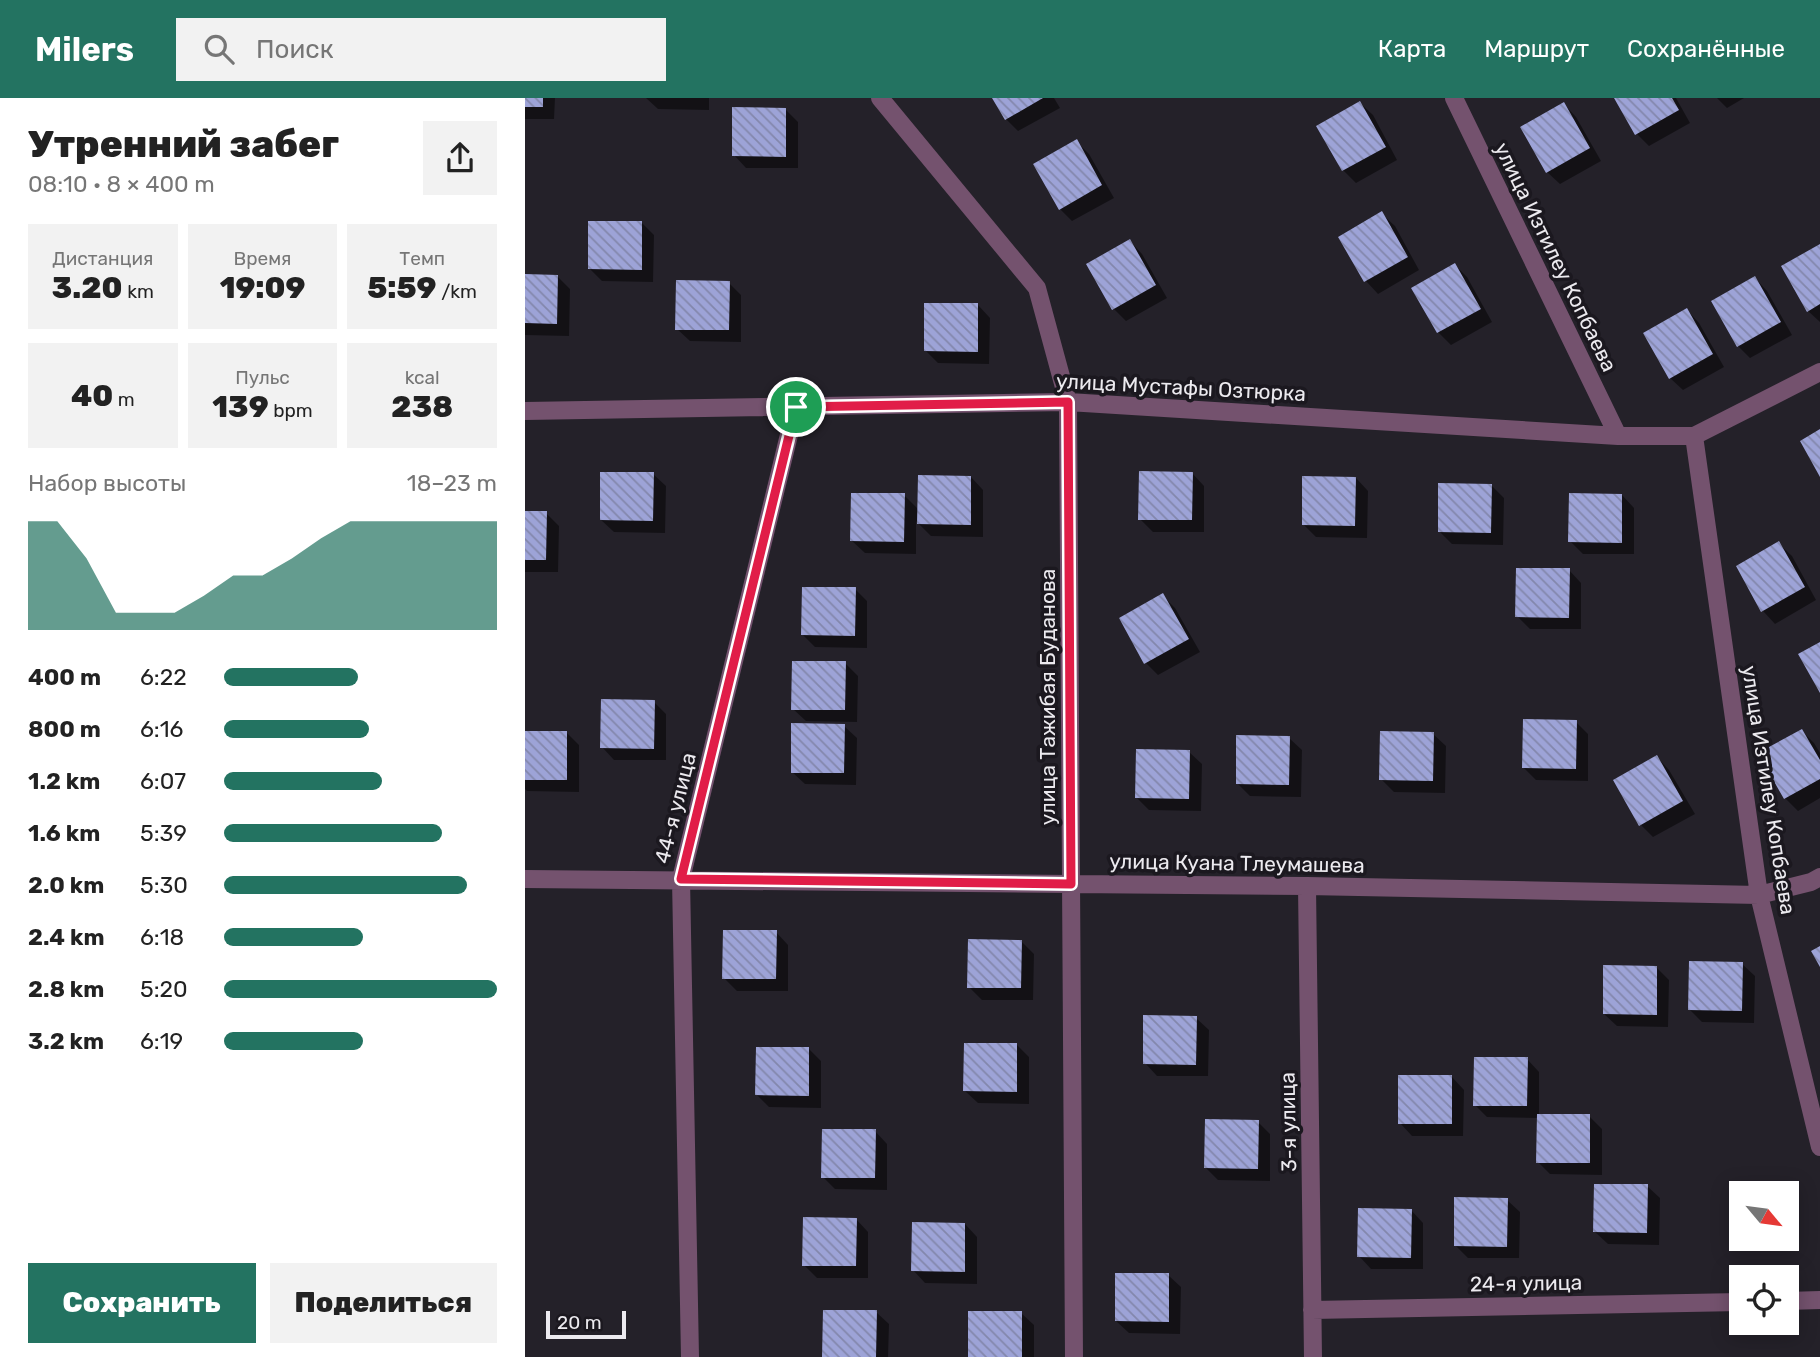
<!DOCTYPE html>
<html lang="ru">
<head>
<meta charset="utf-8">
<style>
	body { margin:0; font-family:Rubik,sans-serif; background:#f2f2f2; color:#222; height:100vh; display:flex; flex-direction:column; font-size:26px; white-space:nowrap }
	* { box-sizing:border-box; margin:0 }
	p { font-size:23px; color:#767676 }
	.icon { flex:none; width:38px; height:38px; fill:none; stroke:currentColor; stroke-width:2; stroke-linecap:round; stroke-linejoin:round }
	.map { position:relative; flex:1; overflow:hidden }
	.details { display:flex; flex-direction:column; background:#fff; width:525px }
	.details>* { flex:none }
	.needle { width:46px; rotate:119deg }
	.fabs { position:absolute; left:1204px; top:1083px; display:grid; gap:14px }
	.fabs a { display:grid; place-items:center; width:70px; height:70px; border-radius:0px; background:#fff; box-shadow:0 4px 18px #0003; font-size:35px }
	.scale { position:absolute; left:21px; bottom:18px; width:80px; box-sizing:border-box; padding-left:7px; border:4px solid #eceaef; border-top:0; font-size:19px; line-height:24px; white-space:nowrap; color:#eceaef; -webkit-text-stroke:5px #1b181f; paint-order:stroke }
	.pin { position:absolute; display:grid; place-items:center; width:60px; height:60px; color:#fff; margin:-30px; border:4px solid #fff; border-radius:50%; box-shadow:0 2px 7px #0007 }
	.round { display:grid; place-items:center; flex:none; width:74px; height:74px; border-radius:0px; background:#f2f2f2 }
	.head { display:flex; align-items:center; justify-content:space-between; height:119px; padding:0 28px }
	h1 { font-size:38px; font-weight:800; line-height:52px }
	.metrics { display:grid; grid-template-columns:repeat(3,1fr); gap:10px; height:119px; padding:7px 28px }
	.metrics div { display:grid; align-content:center; border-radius:0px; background:#f2f2f2; text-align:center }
	.metrics b { font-size:30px; font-weight:800 }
	.metrics small { font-size:19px; font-weight:400 }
	.metrics p { font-size:19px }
	.chart { height:196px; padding:14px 28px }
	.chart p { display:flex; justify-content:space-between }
	.chart svg { width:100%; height:126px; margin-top:7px; fill:#237361; opacity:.7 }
	.cta { display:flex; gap:14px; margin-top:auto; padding:14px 28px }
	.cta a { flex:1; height:80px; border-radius:0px; background:#237361; color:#fff; font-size:28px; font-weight:800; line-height:80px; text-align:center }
	.cta a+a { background:#f2f2f2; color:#222 }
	ul { padding:0 28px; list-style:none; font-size:23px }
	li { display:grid; grid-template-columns:112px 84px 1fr; align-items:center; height:52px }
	li i { height:18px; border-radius:9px; background:#237361 }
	header { display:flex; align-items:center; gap:42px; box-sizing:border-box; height:98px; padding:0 35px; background:#237361; color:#fff }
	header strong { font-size:33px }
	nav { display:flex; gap:38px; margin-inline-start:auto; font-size:24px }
	.search { width:490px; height:63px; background:#f2f2f2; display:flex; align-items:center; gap:18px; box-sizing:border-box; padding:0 24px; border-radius:0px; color:#767676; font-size:26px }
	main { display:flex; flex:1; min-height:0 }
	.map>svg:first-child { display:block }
</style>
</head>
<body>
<header>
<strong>Milers</strong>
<div class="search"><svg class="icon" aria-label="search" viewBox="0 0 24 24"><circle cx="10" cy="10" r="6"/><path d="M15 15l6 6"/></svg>Поиск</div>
<nav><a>Карта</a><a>Маршрут</a><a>Сохранённые</a></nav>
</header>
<main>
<section class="details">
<div class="head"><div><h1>Утренний забег</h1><p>08:10 · 8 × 400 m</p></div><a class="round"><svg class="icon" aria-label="share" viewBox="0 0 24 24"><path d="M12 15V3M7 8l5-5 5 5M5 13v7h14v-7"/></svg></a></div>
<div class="metrics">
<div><p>Дистанция</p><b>3.20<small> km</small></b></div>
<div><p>Время</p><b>19:09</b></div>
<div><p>Темп</p><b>5:59<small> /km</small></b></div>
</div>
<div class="metrics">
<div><b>40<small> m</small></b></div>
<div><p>Пульс</p><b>139<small> bpm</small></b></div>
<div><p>kcal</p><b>238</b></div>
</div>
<div class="chart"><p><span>Набор высоты</span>18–23 m</p>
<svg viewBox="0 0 160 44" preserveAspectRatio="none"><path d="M0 44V6L10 6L20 19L30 38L40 38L50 38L60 32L70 25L80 25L90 19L100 12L110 6L120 6L130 6L140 6L150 6L160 6V44z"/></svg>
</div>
<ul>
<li><b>400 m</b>6:22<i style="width:49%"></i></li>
<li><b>800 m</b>6:16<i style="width:53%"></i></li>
<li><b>1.2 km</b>6:07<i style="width:58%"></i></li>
<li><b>1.6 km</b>5:39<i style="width:80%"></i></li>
<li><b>2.0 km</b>5:30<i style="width:89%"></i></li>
<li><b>2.4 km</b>6:18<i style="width:51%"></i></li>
<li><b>2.8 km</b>5:20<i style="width:100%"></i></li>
<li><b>3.2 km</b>6:19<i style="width:51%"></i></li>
</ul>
<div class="cta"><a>Сохранить</a><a>Поделиться</a></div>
</section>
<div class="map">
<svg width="1295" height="1259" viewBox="0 0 1295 1259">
	<defs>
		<pattern id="building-back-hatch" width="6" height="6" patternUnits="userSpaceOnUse" patternTransform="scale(1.75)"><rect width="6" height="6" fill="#9da3d7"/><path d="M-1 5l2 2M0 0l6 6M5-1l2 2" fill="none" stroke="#8387ac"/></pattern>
	</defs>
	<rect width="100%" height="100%" fill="#242129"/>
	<path fill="#0007" d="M0 0H30L29 21H0Z
		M121 0H184V12L133 11Z
		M469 0H529L535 10 493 33 481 21Z
		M1091 0H1151L1165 25 1124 48 1112 36Z
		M1192 0H1219L1202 10Z
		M835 5 848 17 872 62 831 85 818 72 794 28Z
		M1039 6 1051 19 1076 63 1035 86 1022 74Z
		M261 12 273 24V70H221L209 57Z
		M551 43 564 56 589 100 547 123 535 111Z
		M857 116 870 128 894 172 853 196 841 183 816 139Z
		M117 125 129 137 128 184 77 183 65 171Z
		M605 143 617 156 642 200 601 223 589 211Z
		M1295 148V224L1283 213Z
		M930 167 942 179 967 224 926 247 913 234Z
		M0 178H32L45 191 44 238 0 237Z
		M1230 180 1242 193 1267 237 1225 260 1213 248Z
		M204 185 216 197V244L165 243 152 231Z
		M453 207 465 220 464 266 413 265 401 253Z
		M1162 212 1174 225 1199 269 1158 292 1145 280Z
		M667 375 679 388V434H628L615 421Z
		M128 376 141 388 140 435 89 434 76 422Z
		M446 379 458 392V439L406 438 391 423V456L340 455 327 443 379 397 394 412Z
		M831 380 843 393 842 440 791 439 778 426Z
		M966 387 979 400 978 447 927 446 914 433Z
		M1097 397 1109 410V456H1058L1045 443Z
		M0 415H21L34 428 33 474H0Z
		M1254 446 1267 458 1291 502 1250 526 1238 513 1213 469Z
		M1044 472 1056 485V531H1005L992 518Z
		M330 491 342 503V550L290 549 278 537Z
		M638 498 650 510 675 554 633 577 621 565 596 521Z
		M320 565 333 578 332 624 281 623 268 611Z
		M129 604 141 616V662H89L77 649Z
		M1051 624 1063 636V683L1011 682 999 670Z
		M319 628 332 640 331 687 280 686 267 674Z
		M1277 633 1289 645 1295 655V700L1273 713 1260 700 1235 656Z
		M0 634 42 635 54 647V694L2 693 0 691Z
		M908 636 921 648 920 695 869 694 856 681Z
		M764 640 777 652 776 699 725 698 712 685Z
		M664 654 677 666 676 713 624 712 612 700Z
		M1132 659 1144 672 1170 716 1128 739 1116 727Z
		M251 834 263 847V893H212L199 880Z
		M496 843 509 856 508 902H457L444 889Z
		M1217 866 1230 878 1229 925 1177 924 1165 912Z
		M1132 870 1144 882 1143 929 1092 928 1079 916Z
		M671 920 684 932 683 978H632L620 965Z
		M492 947 504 959V1006L453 1005 440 993Z
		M284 951 296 963V1010L244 1009 232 997Z
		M1002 961 1014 974V1018H1064L1077 1031V1077L1025 1076 1013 1064V1020L962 1019 950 1007Z
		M927 979 939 992 938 1038H887L875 1025Z
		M733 1024 745 1036V1083L693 1082 681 1070Z
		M350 1033 362 1046V1092L310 1091 298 1079Z
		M1210 1085 1262 1086 1274 1098 1273 1144H1222L1219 1141H1262V1096H1216V1138L1209 1131Z
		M1122 1088 1135 1100 1134 1147 1083 1146 1070 1134Z
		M982 1102 995 1114 994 1160H943L930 1147Z
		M886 1112 898 1125V1171H846L834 1158Z
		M331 1121 343 1134V1180H292L279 1167Z
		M440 1126 452 1139V1186L400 1185 388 1172Z
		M643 1177 656 1189 655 1236 604 1235 591 1223Z
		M351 1214 364 1226 363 1259H299Z
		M496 1215 509 1227V1259H444Z"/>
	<path fill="url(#building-back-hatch)" d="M0 0H18V9H0Z
		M467 0H518L480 22Z
		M1089 0H1147L1154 12 1110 37Z
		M835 3 861 49 817 73 791 28Z
		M1039 4 1065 50 1021 75 995 29Z
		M207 9 261 10V59L207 58Z
		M552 41 577 87 534 112 508 66Z
		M857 113 883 159 839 184 813 139Z
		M63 123H117V172L63 171Z
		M605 141 631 187 587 212 561 166Z
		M1295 146V206L1282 214 1256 168Z
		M930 165 956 211 912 235 886 190Z
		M0 176 33 177 32 226 0 225Z
		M1230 178 1256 224 1212 249 1186 203Z
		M151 182 205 183 204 232H150Z
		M399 205H453V254L399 253Z
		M1162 210 1188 256 1144 281 1118 235Z
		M1295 331V379L1275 343Z
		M614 373 668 374 667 422H613Z
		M75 374H129L128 423 75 422Z
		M393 377 446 378V427L392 426Z
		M777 378 831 379 830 428 777 427Z
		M913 385 967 386 966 435 913 434Z
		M326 395H380L379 444 325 443Z
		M1044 395 1097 396V445L1043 444Z
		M0 413H22L21 462H0Z
		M1254 443 1280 489 1236 514 1211 468Z
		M991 470H1045L1044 520 990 519Z
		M277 489H331L330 538 276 537Z
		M638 495 664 541 619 566 594 520Z
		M1295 544V595L1273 556Z
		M267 563H321L320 612H266Z
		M76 601 130 602 129 651 75 650Z
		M998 621 1052 622 1051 671 997 670Z
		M266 625 320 626 319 675H266Z
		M1277 631 1295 662V681L1259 701 1233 655Z
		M0 633H42V682H0Z
		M855 633 909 634 908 683 854 682Z
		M711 637 765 638 764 687 711 686Z
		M611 651 665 652 664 701 610 700Z
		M1132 657 1158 703 1114 728 1088 682Z
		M198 832H252L251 881H197Z
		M443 841 497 842 496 890H442Z
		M1295 848V869L1286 853Z
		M1164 863 1218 864 1217 913 1163 912Z
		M1078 867 1132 868V917L1078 916Z
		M618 917 672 918 671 967 618 966Z
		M439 945H492V994L438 993Z
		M231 949H284V998L230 997Z
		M949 959H1003L1002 1008H948Z
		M873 977H927V1026H873Z
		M1012 1016H1065V1065H1011Z
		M680 1021 734 1022 733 1071 679 1070Z
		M297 1031H351L350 1080H296Z
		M1208 1083 1262 1084V1096H1216V1132H1208Z
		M1069 1086H1123L1122 1135 1068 1134Z
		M929 1099 983 1100 982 1149 929 1148Z
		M833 1110 887 1111 886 1160 832 1159Z
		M278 1119 332 1120 331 1168H277Z
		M387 1124 440 1125V1174L386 1173Z
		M590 1175H644V1224L590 1223Z
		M298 1212H352L351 1259H297Z
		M443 1213H497V1259H443Z"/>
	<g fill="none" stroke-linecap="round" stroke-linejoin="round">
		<path stroke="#74526e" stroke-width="18" d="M355 0 512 190 543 304 549 1259
			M929 0 1093 338
			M0 313 543 304 1093 338H1169L1295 274
			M1169 338 1234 797 1295 1049
			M0 781 782 788 1234 797 1286 784 1295 779
			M782 788 788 1259
			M1262 1203 1295 1202
			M787 1212 1216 1204
			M165 1259 156 781 271 308"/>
	</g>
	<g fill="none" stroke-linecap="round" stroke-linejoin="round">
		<g stroke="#fff" stroke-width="14">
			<path id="route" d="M543 304 546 786 156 781 271 309Z"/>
		</g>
		<use href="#route" stroke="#e11d48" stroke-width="9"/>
	</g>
	<g text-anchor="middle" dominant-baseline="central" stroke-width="7" stroke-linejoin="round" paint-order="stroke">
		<g font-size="21" fill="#eceaef" stroke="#1b181f">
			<text transform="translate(1031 159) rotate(64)">улица Изтилеу Копбаева</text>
			<text transform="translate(656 289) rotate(3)">улица Мустафы Озтюрка</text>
			<text transform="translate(522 599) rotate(-90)">улица Тажибая Буданова</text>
			<text transform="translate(1244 692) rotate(81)">улица Изтилеу Копбаева</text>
			<text transform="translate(150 710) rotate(-76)">44-я улица</text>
			<text transform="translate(712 765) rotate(1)">улица Куана Тлеумашева</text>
			<text transform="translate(763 1024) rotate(-91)">3-я улица</text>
			<text transform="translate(1001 1185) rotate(-1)">24-я улица</text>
		</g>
	</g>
</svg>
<div class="fabs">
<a><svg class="needle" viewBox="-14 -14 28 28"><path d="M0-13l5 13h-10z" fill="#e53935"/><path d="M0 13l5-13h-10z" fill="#767676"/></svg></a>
<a><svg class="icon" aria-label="locate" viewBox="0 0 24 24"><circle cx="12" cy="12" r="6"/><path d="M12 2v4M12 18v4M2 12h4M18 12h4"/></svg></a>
</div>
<div class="scale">20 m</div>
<div class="pin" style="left:271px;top:309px;background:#1e9e55"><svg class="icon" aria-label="arrive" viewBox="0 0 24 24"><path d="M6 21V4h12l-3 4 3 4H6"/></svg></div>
</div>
</main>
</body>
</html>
